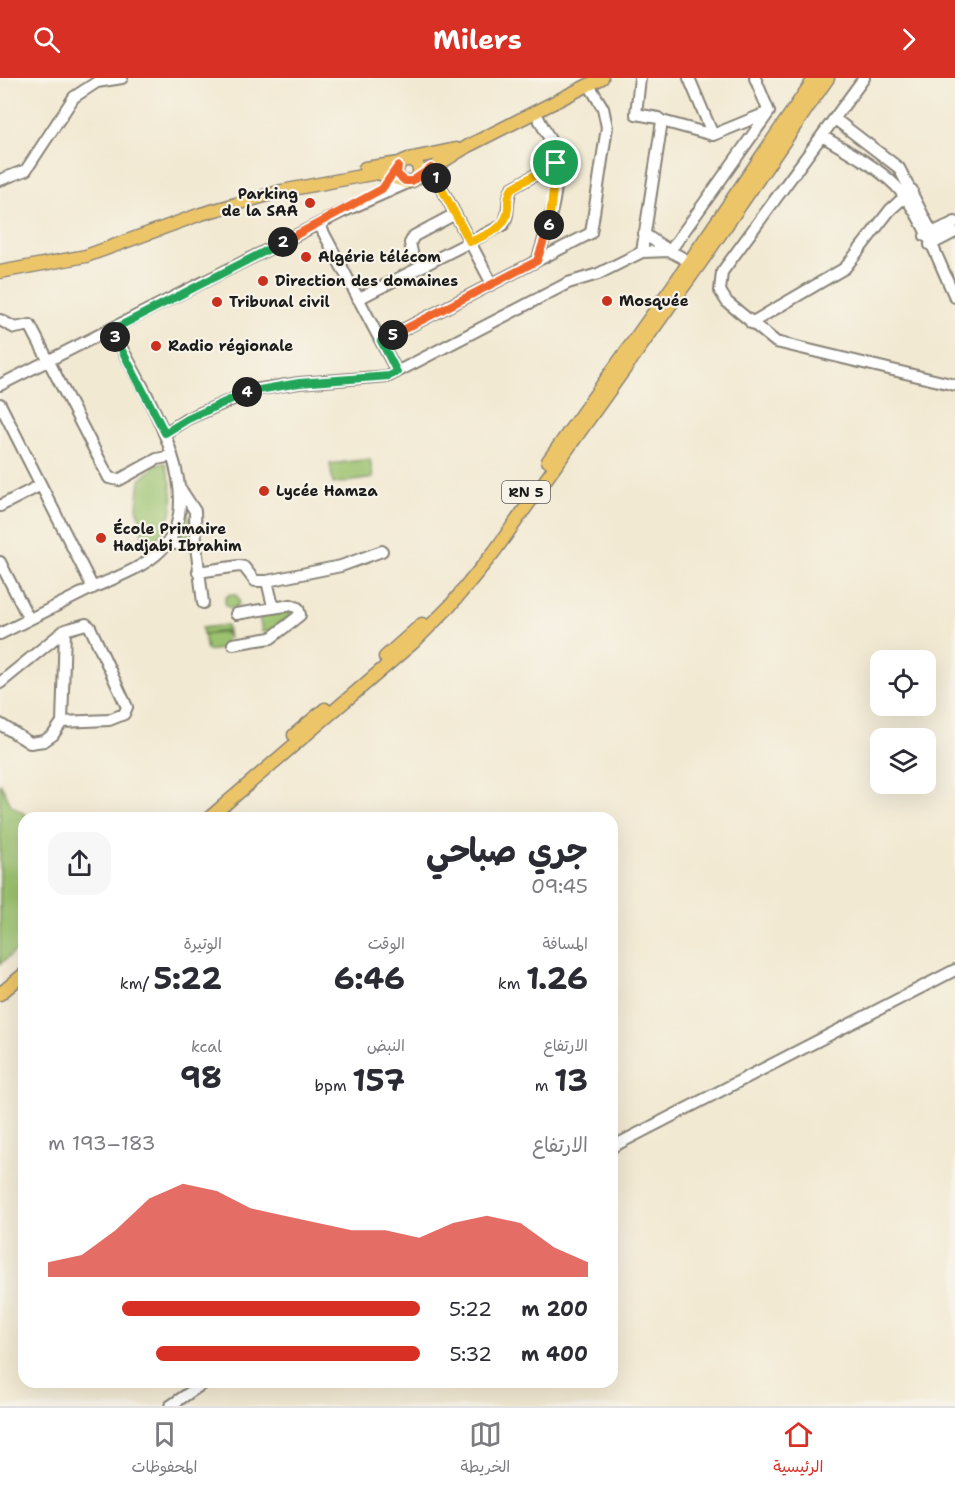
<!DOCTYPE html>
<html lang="ar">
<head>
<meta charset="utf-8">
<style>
	body { margin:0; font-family:"Shantell Sans","Playpen Sans Arabic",sans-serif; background:#f7f7f7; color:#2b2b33; direction:rtl; height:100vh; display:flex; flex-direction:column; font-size:22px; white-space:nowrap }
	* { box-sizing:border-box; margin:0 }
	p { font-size:20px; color:#7c7c81 }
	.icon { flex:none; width:33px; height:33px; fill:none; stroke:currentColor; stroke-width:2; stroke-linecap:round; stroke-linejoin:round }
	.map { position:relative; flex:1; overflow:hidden; direction:ltr }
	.details { position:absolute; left:18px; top:734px; width:600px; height:576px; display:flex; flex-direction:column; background:#fff; border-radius:18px; box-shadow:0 6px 24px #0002; direction:rtl }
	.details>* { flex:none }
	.fabs { position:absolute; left:870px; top:572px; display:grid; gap:12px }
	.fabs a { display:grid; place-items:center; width:66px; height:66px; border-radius:12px; background:#fff; box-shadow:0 6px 24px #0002; font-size:30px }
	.pin { position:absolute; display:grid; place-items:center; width:51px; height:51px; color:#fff; margin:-26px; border:3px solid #fff; border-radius:50%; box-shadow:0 2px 6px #0007 }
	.km { position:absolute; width:30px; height:30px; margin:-15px; border-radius:50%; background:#222; color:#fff; font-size:16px; line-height:30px; text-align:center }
	.round { display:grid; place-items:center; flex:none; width:63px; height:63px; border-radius:18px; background:#f7f7f7 }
	.summary { display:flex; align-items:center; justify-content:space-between; height:102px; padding:0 30px }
	h1 { font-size:33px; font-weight:700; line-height:45px }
	.figures { display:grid; grid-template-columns:repeat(3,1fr); gap:9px; height:102px; padding:6px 30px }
	.figures div { display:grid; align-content:center }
	.figures b { font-size:30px; font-weight:700 }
	.figures small { font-size:16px; font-weight:400 }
	.figures p { font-size:16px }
	.chart { height:168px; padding:12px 30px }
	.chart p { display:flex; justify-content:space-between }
	.chart svg { width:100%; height:108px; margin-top:6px; fill:#d93025; opacity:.7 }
	ul { padding:0 30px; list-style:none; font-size:20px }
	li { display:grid; grid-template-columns:96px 72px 1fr; align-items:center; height:45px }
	li i { height:15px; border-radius:8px; background:#d93025 }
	header { display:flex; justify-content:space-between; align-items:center; height:78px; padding:0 30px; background:#d93025; color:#fff; font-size:27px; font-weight:700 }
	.dock { display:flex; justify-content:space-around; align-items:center; height:84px; border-top:2px solid #e1e1e2; background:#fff; font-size:16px; color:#7c7c81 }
	.dock a { display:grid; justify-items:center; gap:3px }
	.dock .current { color:#d93025 }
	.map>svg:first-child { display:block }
</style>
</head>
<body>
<header><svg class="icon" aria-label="forward" viewBox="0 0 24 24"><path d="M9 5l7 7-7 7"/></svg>Milers<svg class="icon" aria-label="search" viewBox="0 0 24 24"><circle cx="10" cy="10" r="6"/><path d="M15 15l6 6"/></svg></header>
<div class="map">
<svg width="955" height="1328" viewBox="0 0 955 1328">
	<rect width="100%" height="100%" fill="#f7f3e8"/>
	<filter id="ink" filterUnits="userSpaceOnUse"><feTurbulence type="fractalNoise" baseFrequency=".0167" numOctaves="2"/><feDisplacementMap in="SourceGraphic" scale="12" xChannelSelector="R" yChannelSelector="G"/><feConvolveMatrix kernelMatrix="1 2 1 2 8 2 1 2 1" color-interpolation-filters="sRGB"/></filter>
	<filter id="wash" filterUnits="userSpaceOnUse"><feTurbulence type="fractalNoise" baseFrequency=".008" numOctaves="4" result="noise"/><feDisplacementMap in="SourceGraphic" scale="24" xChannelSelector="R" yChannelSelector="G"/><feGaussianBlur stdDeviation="1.35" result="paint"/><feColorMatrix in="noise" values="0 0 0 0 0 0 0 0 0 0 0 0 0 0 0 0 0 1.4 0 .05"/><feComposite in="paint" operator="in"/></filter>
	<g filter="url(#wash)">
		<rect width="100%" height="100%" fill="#f2e9d2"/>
		<path fill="#9bc26e" stroke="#5c6f45" stroke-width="1.5" d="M370 381 373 400 333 406 330 386Z
			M165 385C178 422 176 446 145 472L137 428 140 402 156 387Z
			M186 428 191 445 190 463 176 461 183 446Z
			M225 523a7 7 0 1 1 14 0a7 7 0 1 1-14 0Z
			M290 533 291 538 271 553 262 554 259 537Z
			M227 547 229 561 226 553 203 556 202 550Z
			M225 554 227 570 207 573 204 557Z
			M0 705 11 727 29 739 24 740V866L0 886Z"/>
	</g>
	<g filter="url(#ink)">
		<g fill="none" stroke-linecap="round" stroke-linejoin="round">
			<g stroke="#878277" stroke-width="14">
				<path id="minor" d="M689 0 713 57 769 34 755 0
					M864 0 722 194 720 213 727 224 776 264 955 307
					M536 35C541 46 548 57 553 68 565 100 547 152 537 183
					M835 41 899 90 936 163
					M662 43 713 57
					M822 58C847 73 875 87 896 108 922 135 939 185 955 219
					M431 90 492 206
					M0 102 26 92 74 19 97 4 122 0
					M386 107 398 88
					M319 146 397 294
					M644 156 670 173 769 34
					M925 158 955 144
					M930 167 955 154
					M642 174 670 173 690 184
					M427 186 413 179 410 165 414 158 455 136
					M358 221 503 147C511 136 505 122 512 110L556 85
					M0 242 15 250 30 247 109 400 119 402 157 381 171 378
					M751 245 845 190 890 132 912 112
					M381 263 591 155 607 49 603 30 589 7
					M0 307 342 134 412 103
					M0 326 93 510
					M165 355 187 341 254 312 299 305 389 298 568 205 598 196 642 174 662 43 658 40 636 36 640 0
					M180 410 195 433 196 468
					M0 428 41 407
					M167 465 196 468 203 525
					M0 484 29 541
					M198 494 239 488 244 489 255 503H267L341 488 382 473
					M267 503 273 528
					M0 556C30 541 60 526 90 511 116 499 151 488 168 464 208 409 138 303 112 252
					M233 566 271 560 300 537 298 530 291 527 236 536
					M0 605 65 552 62 644 53 657 44 663 30 665 0 646
					M62 644 109 642 124 636 127 629 90 549 86 546 65 552
					M612 1069 955 892
					M170 1328 205 1304"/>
			</g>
			<g stroke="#878277" stroke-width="15">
				<path id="major" d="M408 81 456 71
					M397 93a11 11 0 1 1 22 0a11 11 0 1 1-22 0Z
					M365 90 400 85
					M415 101 468 68 602 0
					M0 194 86 178 201 136 282 113 377 95 401 102
					M548 383 674 206 815 0
					M385 579 422 546
					M294 657 325 631
					M209 740 414 564 450 528 494 474 704 180 828 0
					M0 916 24 896"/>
			</g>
			<use href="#minor" stroke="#fff" stroke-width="10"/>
			<use href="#major" stroke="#edc569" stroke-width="12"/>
		</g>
	</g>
	<g fill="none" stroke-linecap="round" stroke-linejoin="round" filter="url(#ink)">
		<g stroke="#fff" stroke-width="12">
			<path id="split-1" d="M436 100 470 164C487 156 507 151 508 130 508 122 508 117 512 110L556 85"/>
		</g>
		<g stroke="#fff" stroke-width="12">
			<path id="split-2" d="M283 164 382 111 398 88 397 96 405 103H412L431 90 436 100"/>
		</g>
		<g stroke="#fff" stroke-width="12">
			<path id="split-3" d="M115 259 112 252 283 164"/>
		</g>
		<g stroke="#fff" stroke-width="12">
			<path id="split-4" d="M115 259 165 355 188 341 247 314"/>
		</g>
		<g stroke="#fff" stroke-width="12">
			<path id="split-5" d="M247 314 299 305 389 298 397 294 381 263 393 257"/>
		</g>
		<g stroke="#fff" stroke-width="12">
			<path id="split-6" d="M393 257 537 183 549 147"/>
		</g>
		<g stroke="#fff" stroke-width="12">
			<path id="split-7" d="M549 147 556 85"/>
		</g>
		<use href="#split-1" stroke="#f5b400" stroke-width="8"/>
		<use href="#split-2" stroke="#f0652b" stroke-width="8"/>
		<use href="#split-3" stroke="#22a559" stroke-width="8"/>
		<use href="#split-4" stroke="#22a559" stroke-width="8"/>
		<use href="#split-5" stroke="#22a559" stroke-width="8"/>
		<use href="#split-6" stroke="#f0652b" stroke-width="8"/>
		<use href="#split-7" stroke="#f5b400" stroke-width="8"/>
	</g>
	<g fill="#c8321e" stroke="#f7f3e8" stroke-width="2">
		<circle cx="310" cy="125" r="6"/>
		<circle cx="306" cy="179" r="6"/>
		<circle cx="263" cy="203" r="6"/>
		<circle cx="607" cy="223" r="6"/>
		<circle cx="217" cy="224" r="6"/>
		<circle cx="156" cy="268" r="6"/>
		<circle cx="264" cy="413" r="6"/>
		<circle cx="101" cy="460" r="6"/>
	</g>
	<g text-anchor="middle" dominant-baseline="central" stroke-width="4.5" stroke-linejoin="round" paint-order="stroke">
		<rect fill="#f7f3e8" stroke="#5e5c59" stroke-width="1.5" x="502" y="403" width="48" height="22" rx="4.5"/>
		<g font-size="14" font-weight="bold" fill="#1c1c1c">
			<text x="526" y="414">RN 5</text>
		</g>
		<g font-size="15" font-weight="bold" fill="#1c1c1c" stroke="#f7f3e8" text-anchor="start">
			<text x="298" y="116" text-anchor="end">Parking<tspan x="298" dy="17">de la SAA</tspan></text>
			<text x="318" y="179">Algérie télécom</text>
			<text x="275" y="203">Direction des domaines</text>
			<text x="619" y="223">Mosquée</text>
			<text x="229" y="224">Tribunal civil</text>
			<text x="168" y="268">Radio régionale</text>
			<text x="276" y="413">Lycée Hamza</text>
			<text x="113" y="451">École Primaire<tspan x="113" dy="17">Hadjabi Ibrahim</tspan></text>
		</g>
	</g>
</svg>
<div class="fabs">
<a><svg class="icon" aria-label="locate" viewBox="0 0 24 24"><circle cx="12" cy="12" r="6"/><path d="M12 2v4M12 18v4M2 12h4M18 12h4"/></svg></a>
<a><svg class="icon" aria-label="layers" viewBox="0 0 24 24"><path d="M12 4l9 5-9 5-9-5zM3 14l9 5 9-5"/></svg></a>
</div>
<div class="pin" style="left:556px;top:85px;background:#1e9e55"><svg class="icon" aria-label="arrive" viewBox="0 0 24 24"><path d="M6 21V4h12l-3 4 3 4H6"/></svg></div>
<b class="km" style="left:436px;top:100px">1</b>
<b class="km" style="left:283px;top:164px">2</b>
<b class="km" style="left:115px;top:259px">3</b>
<b class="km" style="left:247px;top:314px">4</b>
<b class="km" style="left:393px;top:257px">5</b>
<b class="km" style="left:549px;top:147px">6</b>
<section class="details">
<div class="summary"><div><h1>جري صباحي</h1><p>09:45</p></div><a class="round"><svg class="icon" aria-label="share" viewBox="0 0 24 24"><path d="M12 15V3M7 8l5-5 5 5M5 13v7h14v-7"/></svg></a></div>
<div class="figures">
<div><p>المسافة</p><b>1.26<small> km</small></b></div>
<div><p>الوقت</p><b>6:46</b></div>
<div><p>الوتيرة</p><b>5:22<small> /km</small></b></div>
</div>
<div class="figures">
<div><p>الارتفاع</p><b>13<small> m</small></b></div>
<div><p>النبض</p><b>157<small> bpm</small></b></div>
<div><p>kcal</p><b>98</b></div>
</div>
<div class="chart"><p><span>الارتفاع</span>183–193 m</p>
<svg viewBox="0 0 160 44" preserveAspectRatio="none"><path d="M0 44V38L10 35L20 25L30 12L40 6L50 9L60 16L70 19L80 22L90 25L100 25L110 28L120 22L130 19L140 22L150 32L160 38V44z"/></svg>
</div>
<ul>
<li><b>200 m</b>5:22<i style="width:80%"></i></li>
<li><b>400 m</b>5:32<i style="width:71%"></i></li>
</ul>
</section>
</div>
<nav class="dock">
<a class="current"><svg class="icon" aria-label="home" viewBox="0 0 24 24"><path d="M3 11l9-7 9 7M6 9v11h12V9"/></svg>الرئيسية</a>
<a><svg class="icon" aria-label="map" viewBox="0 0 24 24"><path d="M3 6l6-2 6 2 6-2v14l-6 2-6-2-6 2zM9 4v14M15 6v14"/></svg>الخريطة</a>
<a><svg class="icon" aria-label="saved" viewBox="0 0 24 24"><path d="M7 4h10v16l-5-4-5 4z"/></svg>المحفوظات</a>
</nav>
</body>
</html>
